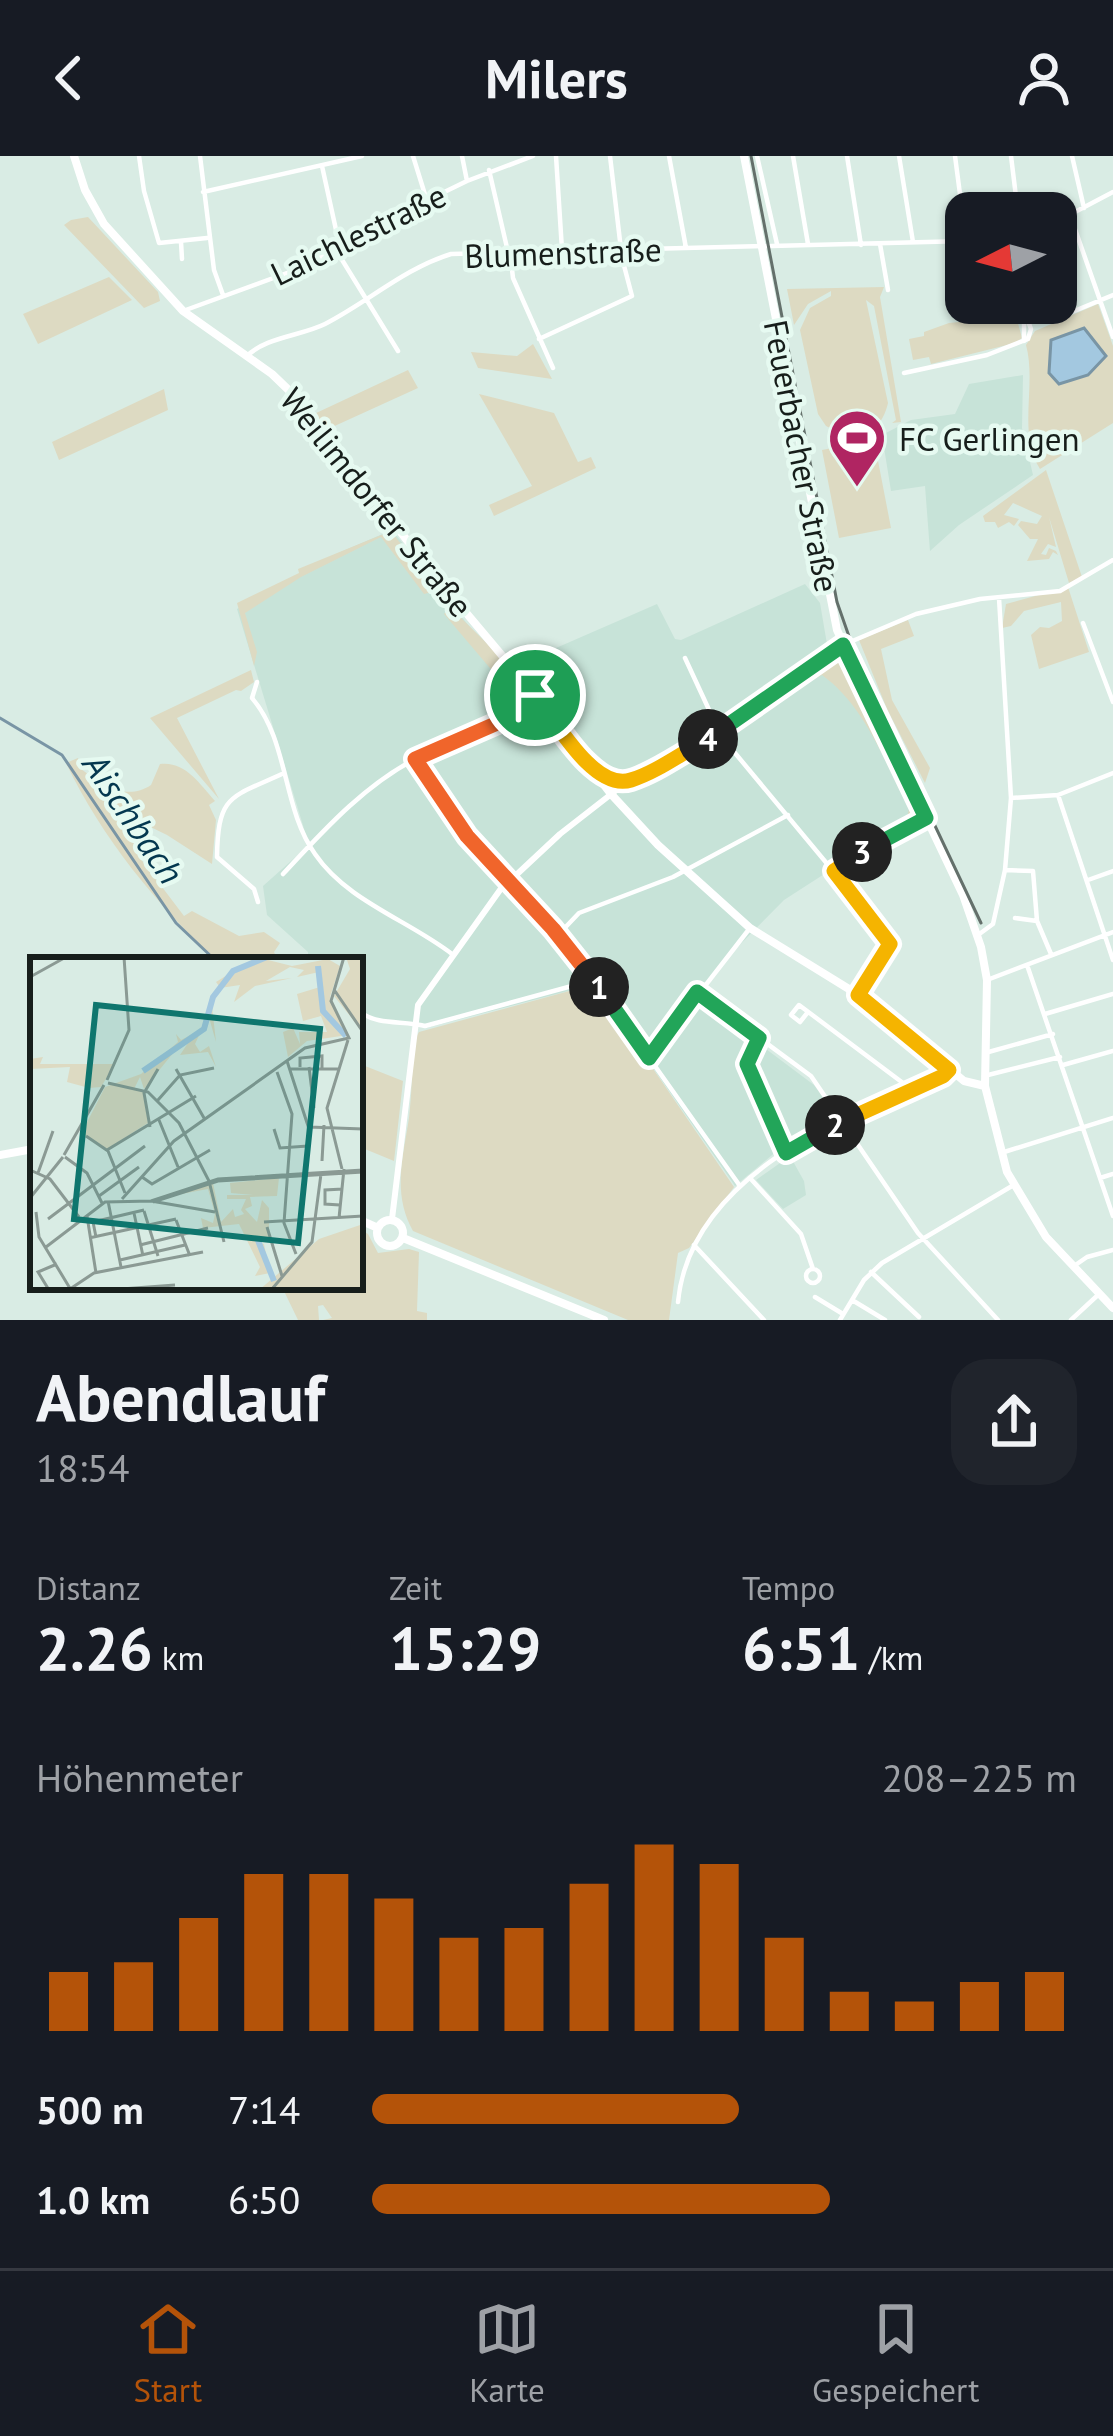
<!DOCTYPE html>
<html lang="de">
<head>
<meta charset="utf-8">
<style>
	body { margin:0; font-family:"PT Sans",sans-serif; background:#20242c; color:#f1f3f6; height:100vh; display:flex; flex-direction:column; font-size:45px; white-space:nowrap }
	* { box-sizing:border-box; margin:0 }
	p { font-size:39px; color:#9ea1a6 }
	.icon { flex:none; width:66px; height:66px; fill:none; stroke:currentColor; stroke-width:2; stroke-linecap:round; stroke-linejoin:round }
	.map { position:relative; height:1164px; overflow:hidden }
	.drawer { display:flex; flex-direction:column; background:#171b24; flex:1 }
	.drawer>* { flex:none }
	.needle { width:78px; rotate:264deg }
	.tools { position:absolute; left:945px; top:36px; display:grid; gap:24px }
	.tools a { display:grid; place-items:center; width:132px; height:132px; border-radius:24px; background:#171b24; box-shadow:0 3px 9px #0004; font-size:60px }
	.pin { position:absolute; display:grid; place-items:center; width:102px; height:102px; color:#fff; margin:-51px; border:6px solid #fff; border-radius:50%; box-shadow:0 3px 12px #0007 }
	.km { position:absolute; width:60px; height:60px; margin:-30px; border-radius:50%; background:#222; color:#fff; font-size:33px; line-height:60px; text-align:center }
	.round { display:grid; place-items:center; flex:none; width:126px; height:126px; border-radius:36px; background:#20242c }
	.summary { display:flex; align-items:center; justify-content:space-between; height:204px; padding:0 36px }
	h1 { font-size:66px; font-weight:700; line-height:90px }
	.metrics { display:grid; grid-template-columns:repeat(3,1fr); gap:18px; height:204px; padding:12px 36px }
	.metrics div { display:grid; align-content:center }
	.metrics b { font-size:60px; font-weight:700 }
	.metrics small { font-size:33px; font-weight:400 }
	.metrics p { font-size:33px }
	.chart { height:336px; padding:24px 36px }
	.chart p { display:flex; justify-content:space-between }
	.chart svg { width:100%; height:216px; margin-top:12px; stroke:#b45309; stroke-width:6 }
	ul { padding:0 36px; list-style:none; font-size:39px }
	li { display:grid; grid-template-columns:192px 144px 1fr; align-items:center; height:90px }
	li i { height:30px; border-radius:15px; background:#b45309 }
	header { display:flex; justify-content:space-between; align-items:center; height:156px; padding:0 36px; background:#171b24; font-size:54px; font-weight:700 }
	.menu { display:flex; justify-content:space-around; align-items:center; height:168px; border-top:3px solid #363941; background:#171b24; font-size:33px; color:#9ea1a6 }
	.menu a { display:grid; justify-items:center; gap:6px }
	.menu .active { color:#b45309 }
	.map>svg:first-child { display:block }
</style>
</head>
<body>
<header><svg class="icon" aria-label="back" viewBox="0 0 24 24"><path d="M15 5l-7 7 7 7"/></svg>Milers<svg class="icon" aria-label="person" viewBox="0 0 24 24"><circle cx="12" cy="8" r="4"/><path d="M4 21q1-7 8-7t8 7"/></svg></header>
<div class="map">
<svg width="1113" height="1164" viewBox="0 0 1113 1164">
	<rect width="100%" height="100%" fill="#d9ece4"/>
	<path fill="#c7e3d8" d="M1023 219 1022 272 1033 319 959 369 930 395 925 330 891 335 882 279 911 264 955 258 969 228Z
		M392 374 529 545 535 539 510 512 657 448 675 483 681 484 805 428 820 447 828 494 918 664 874 686 784 744 725 804 703 834 701 844 814 929 837 961 778 994 735 1030 595 828 426 872 373 862 360 853V804H308V796L267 759 263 730 309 689 237 453 336 398Z
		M790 1000 804 1025 806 1039 783 1053 756 1024Z"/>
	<path fill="#dddac2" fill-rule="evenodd" d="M88 61 158 136 160 145 144 152 64 69 71 64Z
		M109 121 132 144 38 188 23 158Z
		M884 131 880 141 901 266 892 267 896 264 874 150 866 144 888 247C883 269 870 280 848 281L826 270 818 258 800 174 810 152 831 140V135L808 148 794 169 787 133Z
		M1098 148 1113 190V267L1040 313C1017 277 1037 229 1026 189L1035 175ZM1084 172 1106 200 1088 219 1059 228 1049 217 1051 186Z
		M1016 160 1022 182 1015 187 931 208 929 201 913 204 909 183 924 180V176L949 167Z
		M533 188 552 223 478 212 471 196 517 200Z
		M408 214 418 232 328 273 314 258Z
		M164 233 168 254 59 304 52 286Z
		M479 238 554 257 578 306 591 301 596 312 494 360 489 349 532 330Z
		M874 284 891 372 839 382 822 294Z
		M1046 314 1082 421 1069 427 1049 361 1056 391 1048 388 1041 398 1046 399 1049 392 1056 395 1058 399 1053 396 1049 403 1027 405 1038 383H1030L1018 369 1021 365 1037 368 1042 360 1013 347 1004 359 1019 363 1014 370 1009 366 998 372 995 366H985L983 360Z
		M391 375 434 431 432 436 424 438 381 381 301 421 245 457 257 496 254 510 237 447 299 417 298 413Z
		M1068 431 1089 496 1039 513 1031 479 1040 471 1049 472 1062 465 1061 446 1024 455 1011 470 1002 472 1006 448Z
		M450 451 519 519 527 539 520 552 452 587 449 577 491 560 495 555 488 536 496 525 495 518 444 458Z
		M908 464 914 480 881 493 892 544 930 612 925 627 887 553 859 484Z
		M839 505 866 546 915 647 870 563 913 658 906 666 909 653C885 606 865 550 822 519L813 524 810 521Z
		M251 514 254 526 241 535 236 534 177 562 219 643 150 562Z
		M78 602 80 612C100 628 126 646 151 629L160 608C185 605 199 627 215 645L209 649 216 664 212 708 167 679 124 658 140 702 184 760 192 755 239 780 264 776 280 787 274 796 278 804H216C156 748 102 682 66 607Z
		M595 828 734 1031 689 1092 678 1097 669 1164H628L413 1075C392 1037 403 1002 409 962 412 937 412 910 414 885L419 876Z
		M360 908 403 925 394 1005 360 991Z
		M360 1073 368 1078 378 1097 409 1093 419 1096 417 1155 427 1157V1164H323L332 1162 323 1149 318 1150 319 1164H298L282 1131H360Z"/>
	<path fill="#a3c8e0" stroke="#7995a5" stroke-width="3" d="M1084 172 1106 200 1088 219 1059 228 1049 217 1051 184Z"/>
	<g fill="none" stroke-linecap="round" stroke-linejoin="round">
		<path stroke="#7995a5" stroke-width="3" d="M0 562 62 599 176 767 215 804"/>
		<path stroke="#fff" stroke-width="4.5" d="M139 0 144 35 159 87 207 82
			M200 0 214 114 223 139
			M413 0 427 45
			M462 0 467 25
			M556 0 562 94
			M669 0 686 92
			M757 0 777 88
			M793 0 808 88
			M847 0 861 89
			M899 0 913 86
			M955 0 966 84
			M1011 0 1018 57
			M1072 0 1084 52
			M322 10 340 92
			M489 14 508 96
			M203 36 362 0
			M1070 59 1113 181
			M1056 66 1113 36
			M181 86 182 103
			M880 88 888 134
			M336 94 398 195
			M510 96 513 122 553 212
			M183 155 306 110 362 76 467 25 533 0
			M1050 165 1113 139
			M539 183 632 140 622 102 610 0
			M1024 185V147
			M246 201C265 181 301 180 325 168 368 146 405 112 451 98L966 85
			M904 217 987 199 1028 183 1031 173 1025 157
			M1083 467 1113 546
			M843 489 916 458 980 443 1060 435 1113 404
			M685 502 717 571 735 597 888 781V794L858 839
			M257 526 252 542C289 585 282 652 315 698 347 745 408 764 452 798
			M502 563 507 545 511 543 520 552
			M415 603 467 679 594 824 740 1030
			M1058 639 1113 804
			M1011 642 1058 639 1113 617
			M1005 714 1033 715 1037 765 1015 762
			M834 715 877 687 926 662
			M283 718C323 675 365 628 419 601 460 581 500 570 535 539
			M1088 724 1113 715
			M258 746 254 733 217 701C218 637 231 642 284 617
			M1037 765 1051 798
			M558 779 579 757 673 721 788 659
			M978 779 993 768 1005 714 1011 642 999 442
			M1027 809 1113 1060
			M987 824 1113 776
			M697 836 811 920 918 1077 998 1164
			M360 856C379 870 403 864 425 870L594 824
			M808 856 800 866 791 859 799 849 911 933
			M1045 858 1113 838
			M759 882 747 908 786 997
			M985 897 1053 878
			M649 902 750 772
			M1063 909 1113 895
			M984 920 1060 901
			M1001 997 1113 962
			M750 1022 801 1078 813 1113
			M1100 1022 1113 1018
			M694 1089 764 1164
			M1074 1110 1087 1101 1113 1094
			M806 1120a7 7 0 1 1 14 0a7 7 0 1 1-14 0Z
			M871 1116 919 1161
			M815 1141 843 1158
			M852 1144 885 1164
			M678 1146C690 1021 841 960 943 920L949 913
			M840 1164 864 1124 882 1107 1012 1030
			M1071 1164 1099 1138"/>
		<path stroke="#fff" stroke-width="6" d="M598 619 626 625
			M392 1063 418 849 500 734 560 678 619 632 731 570 843 489"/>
		<path stroke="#fff" stroke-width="8" d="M74 0 85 34 104 68 183 155 272 218 300 245 426 409 526 528 611 638 658 689 750 772 870 846 964 925 985 930
			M744 0 837 474 963 739 981 791 987 824 985 930 1007 1016 1046 1081 1113 1152
			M0 999 33 993
			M377 1077a13 13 0 1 1 26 0a13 13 0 1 1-26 0Z
			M360 1064 378 1072
			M403 1082 604 1164"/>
		<path stroke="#64706b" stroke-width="3" d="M751 0 837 446 859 509 981 767"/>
	</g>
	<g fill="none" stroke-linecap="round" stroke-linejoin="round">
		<g stroke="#fff" stroke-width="24">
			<path id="split-1" d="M535 539 502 565 415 603 467 680 553 773 599 831"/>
		</g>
		<g stroke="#fff" stroke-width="24">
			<path id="split-2" d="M599 831 649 902 697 836 759 882 747 908 786 997 835 969"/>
		</g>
		<g stroke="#fff" stroke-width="24">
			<path id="split-3" d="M835 969 943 920 949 914 858 839 890 788 834 715 862 696"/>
		</g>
		<g stroke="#fff" stroke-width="24">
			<path id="split-4" d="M708 583 843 489 926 662 862 696"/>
		</g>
		<g stroke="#fff" stroke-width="24">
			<path id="split-5" d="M535 539C555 564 594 636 631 624 657 616 683 596 708 583"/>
		</g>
		<use href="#split-1" stroke="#f0652b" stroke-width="15"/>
		<use href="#split-2" stroke="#22a559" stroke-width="15"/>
		<use href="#split-3" stroke="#f5b400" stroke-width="15"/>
		<use href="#split-4" stroke="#22a559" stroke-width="15"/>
		<use href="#split-5" stroke="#f5b400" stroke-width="15"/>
	</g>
	<defs>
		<g id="stadium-pin" transform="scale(3)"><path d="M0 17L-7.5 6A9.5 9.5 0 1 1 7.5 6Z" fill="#b02562" stroke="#e6faf1"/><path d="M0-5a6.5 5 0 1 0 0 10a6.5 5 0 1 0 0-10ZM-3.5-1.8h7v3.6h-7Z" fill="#fff"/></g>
	</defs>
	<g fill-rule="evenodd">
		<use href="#stadium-pin" x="857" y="282"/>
	</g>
	<g text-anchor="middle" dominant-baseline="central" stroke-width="9" stroke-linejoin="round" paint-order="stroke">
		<g font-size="33" fill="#171e1b" stroke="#e6faf1">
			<text transform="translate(358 78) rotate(-26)">Laichlestraße</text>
			<text transform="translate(563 96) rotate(-2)">Blumenstraße</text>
			<text transform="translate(802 300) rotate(79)">Feuerbacher Straße</text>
			<text transform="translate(377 346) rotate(51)">Weilimdorfer Straße</text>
		</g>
		<g font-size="33" fill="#171e1b" stroke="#e6faf1" text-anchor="start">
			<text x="899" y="282">FC Gerlingen</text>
		</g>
		<g font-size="36" font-style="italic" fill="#04374f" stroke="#e6faf1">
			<text transform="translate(134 662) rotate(56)">Aischbach</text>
		</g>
	</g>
	<g transform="translate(30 801)">
		<rect width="333" height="333" fill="#d9ece4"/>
		<path d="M226 0 262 9 298 2 310 9 300 40 318 78 277 84 258 100 253 75 263 71 270 87 269 75H297L291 59 273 64 267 37 290 30 289 15 267 20 274 13 260 10 236 24 262 21 225 29 204 45 210 28 190 31 182 49 186 85 180 64 182 39 189 29 186 25ZM316 0H333V75L304 39 320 12ZM172 72 165 87 170 95 179 89 186 110 178 95 150 98 160 83 152 85 114 132 110 120 104 132 113 135 118 166 77 192 51 177 75 130 111 117 148 85 146 77 151 83ZM13 100 10 107H85L71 130 59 131 37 125 40 110 0 112V102ZM249 221 247 239 220 240 222 249 215 252 227 265 232 243 239 251V280L225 284 234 287 240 316 225 319 230 310 209 267 173 271 171 261 183 266 185 257 178 232 151 237 183 226 191 265 203 252 205 260 214 257 211 253 216 242H197V238H223L201 236 200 226ZM333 267V333H229L289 282Z" fill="#dddac2"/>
		<path fill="none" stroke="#a3c8e0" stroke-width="6" d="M288 9 293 54 316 79M113 114 174 72 183 40 203 14 237 0M227 281 244 324"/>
		<path fill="none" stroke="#8b9a94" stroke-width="3" d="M0 20 36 0M305 34 333 75M257 104 279 172 275 215M270 110V101L292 99V111M279 110 284 151M146 112 174 161M259 112H308M247 115 262 157 254 266 266 297M77 123 99 73 94 0M78 126 118 135 149 166 179 224 194 285M128 143 150 118 184 111M129 163 148 210M120 170 114 136 128 112M279 170 333 172M244 172 250 191 278 189M56 179 78 194 95 236M77 193 166 139M34 198 74 128M35 200 57 216 72 246M292 204 294 168M312 212 297 151 318 83M0 213 20 222 49 260M8 216 23 174M112 220 122 227 180 193M69 239 109 210M0 241 33 200M92 242 144 184 275 91 319 81 301 44 314 0M78 244 91 310M121 244 185 255M123 245 188 224 333 215M310 248 295 247V233L313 232M114 254 128 299M6 255 9 280 41 333M104 256 113 299M57 259 66 316M309 261 314 212M18 262 115 189M146 263 160 299M234 265 333 259M237 270 252 319M66 280 63 265 114 253M59 281 146 262M110 288 178 271M16 290 75 245 121 244 188 222 333 213M90 303 155 288M40 332 64 316 173 295M19 333 8 315 27 307M78 333 145 328M229 333 242 332 282 285 291 217"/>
		<path fill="#0f766e" fill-opacity="0.15" stroke="#0f766e" stroke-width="6" d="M66 48 290 72 268 286 44 262Z"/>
		<rect width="333" height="333" fill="none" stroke="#171e1b" stroke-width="6"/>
	</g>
</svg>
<div class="tools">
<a><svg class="needle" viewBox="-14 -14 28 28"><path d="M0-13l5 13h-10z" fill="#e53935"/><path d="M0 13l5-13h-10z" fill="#9ea1a6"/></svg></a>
</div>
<div class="pin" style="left:535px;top:539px;background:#1e9e55"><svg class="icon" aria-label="arrive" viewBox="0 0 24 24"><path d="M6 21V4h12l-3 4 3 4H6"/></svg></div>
<b class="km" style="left:599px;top:831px">1</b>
<b class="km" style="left:835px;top:969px">2</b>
<b class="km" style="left:862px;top:696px">3</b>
<b class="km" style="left:708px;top:583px">4</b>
</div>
<section class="drawer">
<div class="summary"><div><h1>Abendlauf</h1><p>18:54</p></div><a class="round"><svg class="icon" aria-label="share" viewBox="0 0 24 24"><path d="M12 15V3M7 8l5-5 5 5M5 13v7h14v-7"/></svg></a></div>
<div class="metrics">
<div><p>Distanz</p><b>2.26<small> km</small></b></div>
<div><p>Zeit</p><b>15:29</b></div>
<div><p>Tempo</p><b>6:51<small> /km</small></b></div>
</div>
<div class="chart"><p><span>Höhenmeter</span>208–225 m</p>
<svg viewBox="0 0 160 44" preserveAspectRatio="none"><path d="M5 44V32M15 44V30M25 44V21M35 44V12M45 44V12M55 44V17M65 44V25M75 44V23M85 44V14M95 44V6M105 44V10M115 44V25M125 44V36M135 44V38M145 44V34M155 44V32"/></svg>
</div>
<ul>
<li><b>500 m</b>7:14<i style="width:52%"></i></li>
<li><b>1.0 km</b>6:50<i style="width:65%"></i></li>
</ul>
</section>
<nav class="menu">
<a class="active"><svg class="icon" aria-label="home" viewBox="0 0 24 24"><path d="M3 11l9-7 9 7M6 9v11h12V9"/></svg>Start</a>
<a><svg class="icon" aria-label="map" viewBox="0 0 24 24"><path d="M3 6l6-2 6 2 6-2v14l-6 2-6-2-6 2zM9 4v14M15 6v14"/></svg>Karte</a>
<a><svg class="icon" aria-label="saved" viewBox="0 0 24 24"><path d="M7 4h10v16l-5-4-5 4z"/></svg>Gespeichert</a>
</nav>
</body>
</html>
